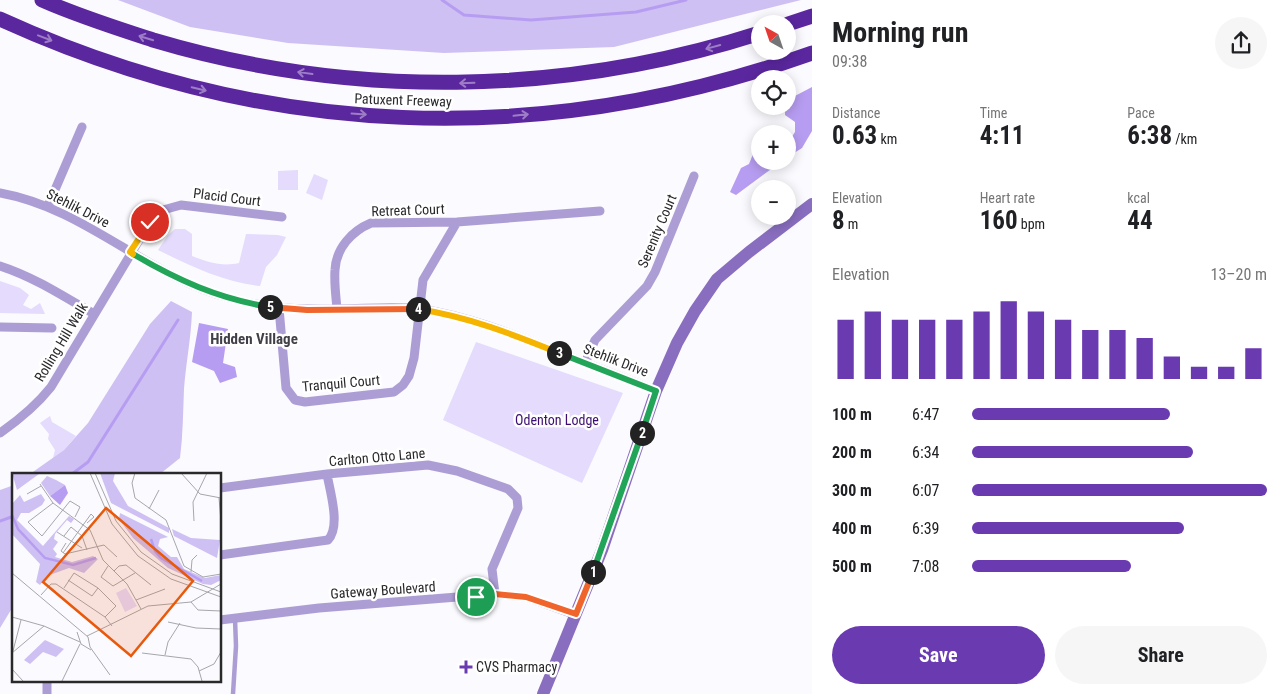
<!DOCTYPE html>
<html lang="en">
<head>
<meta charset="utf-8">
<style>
	body { margin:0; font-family:"Roboto Condensed",sans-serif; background:#f6f6f6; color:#202124; height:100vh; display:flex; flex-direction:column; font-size:19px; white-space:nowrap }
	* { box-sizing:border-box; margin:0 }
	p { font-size:16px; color:#757577 }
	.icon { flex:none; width:28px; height:28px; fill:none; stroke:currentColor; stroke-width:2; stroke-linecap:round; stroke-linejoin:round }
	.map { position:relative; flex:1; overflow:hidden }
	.panel { display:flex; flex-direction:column; background:#fff; width:475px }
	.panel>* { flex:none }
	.needle { width:32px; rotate:320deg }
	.controls { position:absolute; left:751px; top:15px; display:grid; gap:10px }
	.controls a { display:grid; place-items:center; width:45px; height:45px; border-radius:50%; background:#fff; box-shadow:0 2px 12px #0003; font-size:25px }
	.pin { position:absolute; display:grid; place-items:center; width:42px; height:42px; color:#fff; margin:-21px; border:2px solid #fff; border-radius:50%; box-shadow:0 1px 5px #0007 }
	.km { position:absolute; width:25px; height:25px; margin:-12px; border-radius:50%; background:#222; color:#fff; font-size:14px; line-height:25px; text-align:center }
	.round { display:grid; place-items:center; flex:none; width:52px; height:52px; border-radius:26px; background:#f6f6f6 }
	.summary { display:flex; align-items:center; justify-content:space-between; height:85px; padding:0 20px }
	h1 { font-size:28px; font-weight:700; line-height:38px }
	.figures { display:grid; grid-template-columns:repeat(3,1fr); gap:8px; height:85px; padding:5px 20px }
	.figures div { display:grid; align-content:center }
	.figures b { font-size:25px; font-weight:700 }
	.figures small { font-size:14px; font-weight:400 }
	.figures p { font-size:14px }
	.chart { height:140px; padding:10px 20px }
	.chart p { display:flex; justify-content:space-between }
	.chart svg { width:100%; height:90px; margin-top:5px; stroke:#6a3ab1; stroke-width:6 }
	.button { display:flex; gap:10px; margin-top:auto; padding:10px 20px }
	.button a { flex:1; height:58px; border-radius:30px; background:#6a3ab1; color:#fff; font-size:20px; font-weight:700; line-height:58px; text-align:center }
	.button a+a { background:#f6f6f6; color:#202124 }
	ul { padding:0 20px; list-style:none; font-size:16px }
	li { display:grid; grid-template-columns:80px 60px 1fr; align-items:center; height:38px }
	li i { height:12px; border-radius:6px; background:#6a3ab1 }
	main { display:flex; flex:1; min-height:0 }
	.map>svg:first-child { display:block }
</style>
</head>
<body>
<main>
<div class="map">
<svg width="812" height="694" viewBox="0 0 812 694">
	<rect width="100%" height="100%" fill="#fbfafe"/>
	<path fill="#e4dbfd" d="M298 170V190H278V171Z
		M314 174 328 180 322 200 306 193Z
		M175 229H185L192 234V256C208 262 222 267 239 263L246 234 278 235 286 237 277 255 266 267 260 286C223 282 191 266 158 250L168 235Z
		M0 281 20 288 29 295 23 305 31 309 40 303 45 314 0 313Z
		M476 342 623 393 582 483 443 420Z
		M50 416 52 422 76 436 64 450 53 458 55 450 48 439 49 434 40 423Z"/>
	<path fill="#cec0f3" d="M118 0H801L614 47 444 53 288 43 190 27Z
		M171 301 192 312C191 338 186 363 184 389 183 412 183 435 180 458L160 474H30L64 450 88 423 150 324Z
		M14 485V605L0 628V490Z"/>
	<path fill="#b79df1" d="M812 87V131L802 148 788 157V138H791L795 132V122L785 115V106H788V103L793 97Z
		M760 147V161H782L736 195 730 192 741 168 749 164 755 149Z
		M199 323 228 329 223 363 235 367 237 377 220 383 214 371 192 362Z"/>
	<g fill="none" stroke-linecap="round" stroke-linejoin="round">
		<path stroke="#b79df1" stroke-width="3" d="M442 0 464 15 531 20 636 12 686 0
			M72 474 88 462 178 320
			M0 521 14 516"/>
		<path stroke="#ad9dd5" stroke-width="4.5" d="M233 694 236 646 235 619"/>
		<path stroke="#ad9dd5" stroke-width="9" d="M0 193C85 208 147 276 229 298 264 308 301 310 337 309 365 309 393 306 421 309 467 316 510 333 554 351 588 364 622 377 656 391
			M48 206 82 127
			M0 266C34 277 63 296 94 314
			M279 308 286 388 295 400 305 402 394 392 403 385 409 376 414 358 423 280 457 222
			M337 309C336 297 334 283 335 270 336 248 352 231 371 223L457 222 600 211
			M0 327 52 328
			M585 363 595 340 647 286 655 272 694 176
			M0 433C20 419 36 406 51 387L150 222 163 210 181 205 282 217
			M220 488 327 474 428 465 457 471 508 489 517 498 518 508 492 569 495 594
			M220 555 328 540C341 526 330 492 327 474
			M220 620 319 608 495 594 526 597 576 615
			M47 680V694"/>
		<path stroke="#896ebf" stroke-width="12" d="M543 694 602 550 656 391 677 343 695 311 717 279 749 252 812 204"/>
		<path stroke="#5b279f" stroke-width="15" d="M42 0C78 16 116 28 153 40 351 99 563 96 760 33
			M0 19C263 139 539 150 812 53
			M788 24 812 16"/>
	</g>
	<defs><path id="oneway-shaft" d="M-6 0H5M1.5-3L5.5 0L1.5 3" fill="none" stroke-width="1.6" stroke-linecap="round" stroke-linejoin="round" transform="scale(1.25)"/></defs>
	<g stroke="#9d7dc5">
		<use href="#oneway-shaft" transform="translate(45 38) rotate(21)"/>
		<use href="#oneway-shaft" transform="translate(146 38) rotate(-163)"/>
		<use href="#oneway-shaft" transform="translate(713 47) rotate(165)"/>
		<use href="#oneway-shaft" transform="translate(305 73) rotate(-172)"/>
		<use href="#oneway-shaft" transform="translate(467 83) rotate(178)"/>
		<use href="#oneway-shaft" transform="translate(199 89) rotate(13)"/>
		<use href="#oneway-shaft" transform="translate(359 114) rotate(4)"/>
		<use href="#oneway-shaft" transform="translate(521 115) rotate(-6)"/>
	</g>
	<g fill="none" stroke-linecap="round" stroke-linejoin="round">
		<g stroke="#fff" stroke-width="10">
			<path id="split-1" d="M476 597 495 594 526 597 576 614 593 572"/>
		</g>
		<g stroke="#fff" stroke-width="10">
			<path id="split-2" d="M593 572 642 433"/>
		</g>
		<g stroke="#fff" stroke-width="10">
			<path id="split-3" d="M559 353 656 391 642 433"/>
		</g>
		<g stroke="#fff" stroke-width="10">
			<path id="split-4" d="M418 309C469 317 512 334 559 353"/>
		</g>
		<g stroke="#fff" stroke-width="10">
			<path id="split-5" d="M270 307 307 310 418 309"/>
		</g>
		<g stroke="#fff" stroke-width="10">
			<path id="split-6" d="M133 254C177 280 219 299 270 307"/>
		</g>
		<g stroke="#fff" stroke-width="10">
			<path id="split-7" d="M133 254 130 252 150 222"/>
		</g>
		<use href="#split-1" stroke="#f0652b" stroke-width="6"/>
		<use href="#split-2" stroke="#22a559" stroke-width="6"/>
		<use href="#split-3" stroke="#22a559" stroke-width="6"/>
		<use href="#split-4" stroke="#f5b400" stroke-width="6"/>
		<use href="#split-5" stroke="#f0652b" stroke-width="6"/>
		<use href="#split-6" stroke="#22a559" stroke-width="6"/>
		<use href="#split-7" stroke="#f5b400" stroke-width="6"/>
	</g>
	<path fill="#6a3ab1" stroke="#fff" stroke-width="2" d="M463.5 659.5h5v5h5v5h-5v5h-5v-5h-5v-5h5z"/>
	<g text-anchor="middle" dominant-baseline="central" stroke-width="5" stroke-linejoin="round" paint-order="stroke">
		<g font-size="14" fill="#29282b" stroke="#fff">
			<text transform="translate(403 100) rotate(2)">Patuxent Freeway</text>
			<text transform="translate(227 197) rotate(7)">Placid Court</text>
			<text transform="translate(78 208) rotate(27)">Stehlik Drive</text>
			<text transform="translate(408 210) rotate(-2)">Retreat Court</text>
			<text transform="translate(657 231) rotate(-67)">Serenity Court</text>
			<text transform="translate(61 342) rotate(-59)">Rolling Hill Walk</text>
			<text transform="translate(616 360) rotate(21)">Stehlik Drive</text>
			<text transform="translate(341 383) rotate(-5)">Tranquil Court</text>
			<text transform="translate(377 457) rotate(-5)">Carlton Otto Lane</text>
			<text transform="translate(383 590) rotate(-4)">Gateway Boulevard</text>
		</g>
		<g font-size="14" fill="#3c0e70" stroke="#fff">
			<text x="557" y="420">Odenton Lodge</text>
		</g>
		<g font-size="14" fill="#29282b" stroke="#fff" text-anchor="start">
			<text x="476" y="667">CVS Pharmacy</text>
		</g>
		<g font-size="15" font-weight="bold" fill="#413f47" stroke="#fff">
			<text x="254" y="339">Hidden Village</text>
		</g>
	</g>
	<g transform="translate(12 473)">
		<rect width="209" height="209" fill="#fbfafe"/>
		<path d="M114 115 125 133 113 139 104 120Z" fill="#e4dbfd"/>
		<path d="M0 0H26L27 1 5 17ZM88 0H103L101 8 116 33 157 55V60L99 30ZM35 3 44 7 53 12 38 23 29 10ZM29 21 33 27 30 32 17 40H9L5 47 31 73 57 43 62 46 59 50 55 47 43 61 42 66 46 69 41 76 45 81 43 84 60 89 81 83 86 86 72 100 57 95 35 103 28 112 24 109 28 91 0 61V31L8 22 12 29ZM108 40 156 64 148 66 146 73 159 84H165L172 96 193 105 209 102V107L199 112 191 111 156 95 121 65 107 46ZM160 56 179 65 208 67 205 85 162 63ZM33 167 52 176 44 184 31 179 18 191 12 187Z" fill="#cec0f3"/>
		<path d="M53 12 56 20 48 32 38 23Z" fill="#b79df1"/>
		<path fill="none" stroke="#b79df1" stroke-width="2.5" d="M0 42 6 56 33 85 61 92 84 85M139 66 143 78 149 85 190 108"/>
		<path fill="none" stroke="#a7a6aa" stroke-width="1" d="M78 0 100 51 126 83 159 106 209 124M83 0 104 48 129 79 160 101 209 119M123 0 120 10 123 25 154 47 172 93 191 104 209 101M169 0 188 21 209 25M28 11 41 30 78 57 91 87 115 111 129 136M15 21 29 13M207 25 209 48M41 30 16 49 30 63 58 28 68 34 63 44M137 36 147 17M182 48 181 29 195 0M45 59 70 75M52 63 59 54 70 63 75 77M54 70 49 78 53 81 92 72 105 84M51 80 79 41 82 44 75 50M96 93 89 104 101 113 123 100M102 98 107 93 114 92 139 112M179 99 180 87 185 82M0 100 76 164 78 174 98 202M56 107 80 123 86 115M52 115 62 100 86 115 104 133 93 144M29 122 39 111H44L93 144 100 153M124 127 153 116M179 129 186 137 209 138M0 144 32 153 68 169M156 149 184 155 209 156M65 159 69 171 79 177M75 163 136 133 179 129 209 111M1 178 9 147M0 180 32 153M130 180 179 186 186 194 190 208M153 182 156 169 168 150M0 196 11 208M187 198 202 191 209 179M50 208 68 171"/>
		<path fill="#e8590c" fill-opacity="0.15" stroke="#e8590c" stroke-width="2.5" d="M94 35 181 108 119 183 31 109Z"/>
		<rect width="209" height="209" fill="none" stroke="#29282b" stroke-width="2.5"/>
	</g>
</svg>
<div class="controls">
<a><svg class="needle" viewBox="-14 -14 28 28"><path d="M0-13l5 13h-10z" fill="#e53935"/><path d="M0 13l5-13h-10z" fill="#757577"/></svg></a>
<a><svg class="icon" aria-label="locate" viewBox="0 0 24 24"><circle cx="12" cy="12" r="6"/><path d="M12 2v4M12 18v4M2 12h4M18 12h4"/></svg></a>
<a>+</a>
<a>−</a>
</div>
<div class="pin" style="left:476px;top:597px;background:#1e9e55"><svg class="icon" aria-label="arrive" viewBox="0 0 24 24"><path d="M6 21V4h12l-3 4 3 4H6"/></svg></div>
<div class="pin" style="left:150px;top:222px;background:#d93025"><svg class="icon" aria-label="check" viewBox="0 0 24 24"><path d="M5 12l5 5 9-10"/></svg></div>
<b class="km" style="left:593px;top:572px">1</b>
<b class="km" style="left:642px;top:433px">2</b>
<b class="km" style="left:559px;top:353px">3</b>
<b class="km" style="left:418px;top:309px">4</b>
<b class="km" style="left:270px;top:307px">5</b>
</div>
<section class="panel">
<div class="summary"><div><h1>Morning run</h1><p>09:38</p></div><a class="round"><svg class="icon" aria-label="share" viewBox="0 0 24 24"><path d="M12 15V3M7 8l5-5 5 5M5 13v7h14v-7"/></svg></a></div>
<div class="figures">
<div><p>Distance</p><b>0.63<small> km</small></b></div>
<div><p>Time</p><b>4:11</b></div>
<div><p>Pace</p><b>6:38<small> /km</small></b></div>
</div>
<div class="figures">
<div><p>Elevation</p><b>8<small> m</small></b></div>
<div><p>Heart rate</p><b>160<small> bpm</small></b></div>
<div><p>kcal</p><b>44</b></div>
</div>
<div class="chart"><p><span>Elevation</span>13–20 m</p>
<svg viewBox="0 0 160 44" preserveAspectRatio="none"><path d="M5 44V15M15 44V11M25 44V15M35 44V15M45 44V15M55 44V11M65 44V6M75 44V11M85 44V15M95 44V20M105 44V20M115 44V24M125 44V33M135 44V38M145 44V38M155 44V29"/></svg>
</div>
<ul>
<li><b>100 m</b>6:47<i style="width:67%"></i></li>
<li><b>200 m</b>6:34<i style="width:75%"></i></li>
<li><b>300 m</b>6:07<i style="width:100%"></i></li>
<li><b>400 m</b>6:39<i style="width:72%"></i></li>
<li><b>500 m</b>7:08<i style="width:54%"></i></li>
</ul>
<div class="button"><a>Save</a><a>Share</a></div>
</section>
</main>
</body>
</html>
